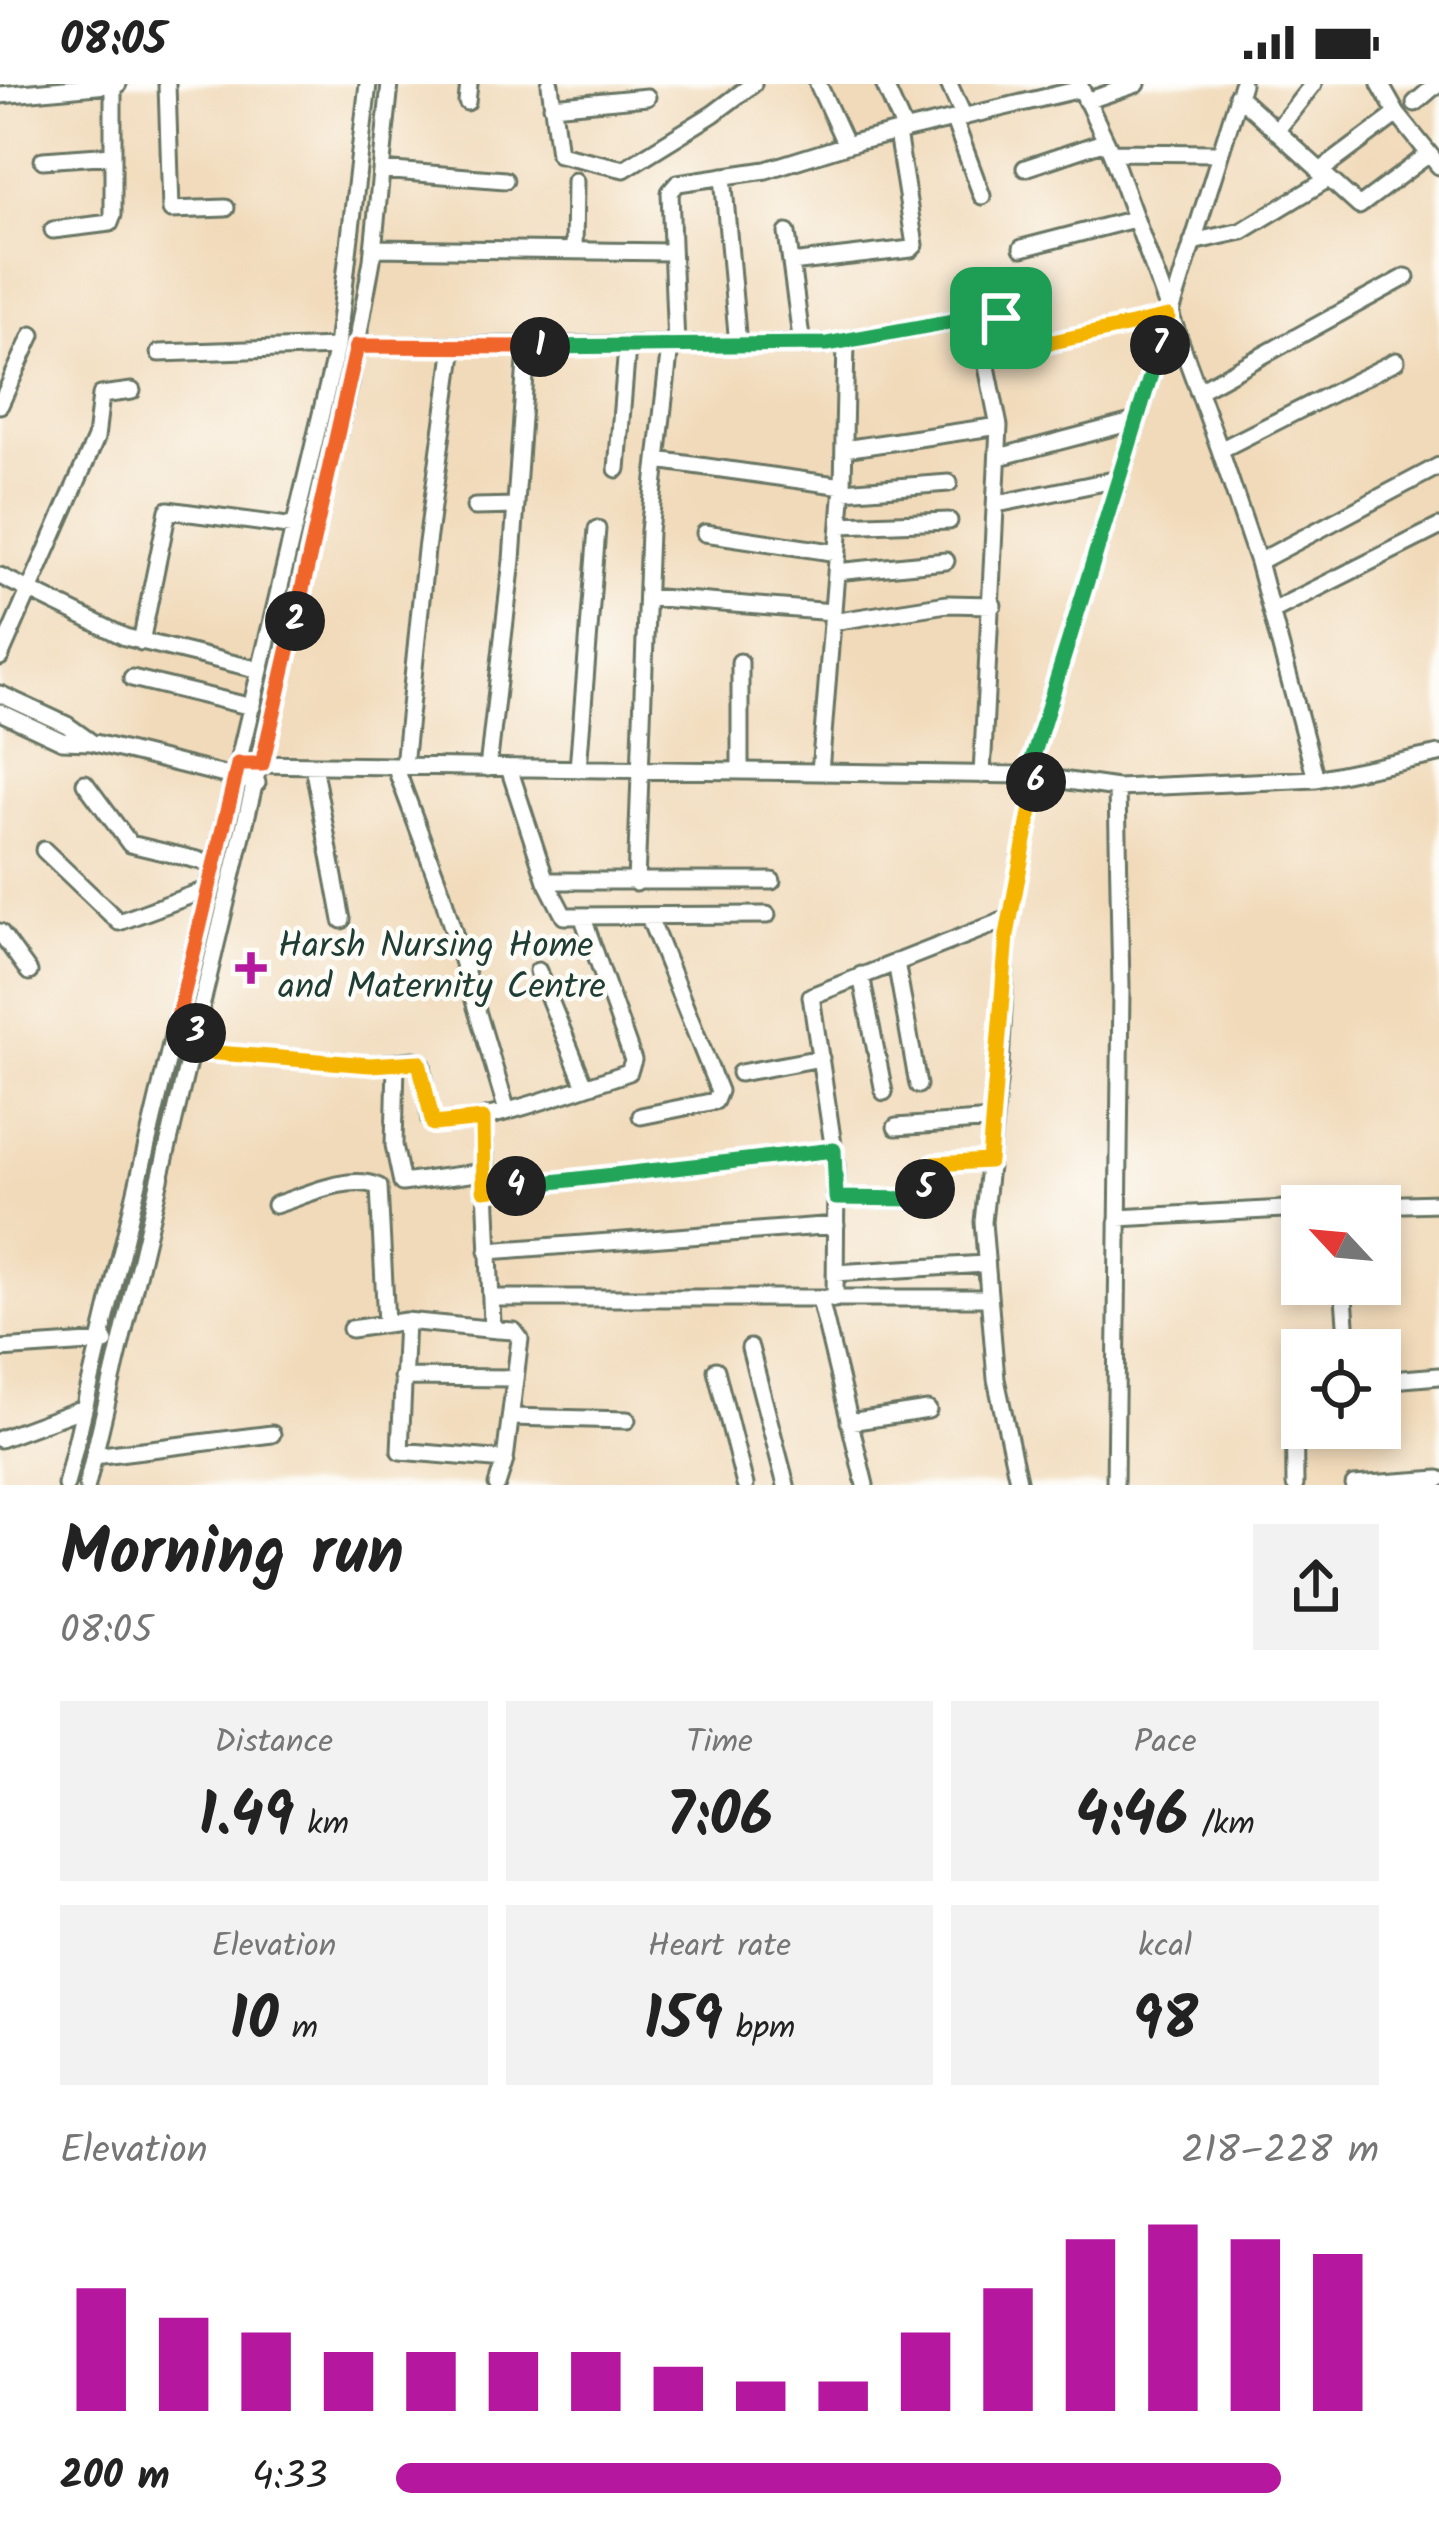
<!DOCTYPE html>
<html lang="en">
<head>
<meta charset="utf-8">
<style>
	body { margin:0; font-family:Kalam,sans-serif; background:#f2f2f2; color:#222; height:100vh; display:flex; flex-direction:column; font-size:45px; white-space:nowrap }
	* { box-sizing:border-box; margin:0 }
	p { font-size:39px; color:#767676 }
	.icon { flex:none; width:66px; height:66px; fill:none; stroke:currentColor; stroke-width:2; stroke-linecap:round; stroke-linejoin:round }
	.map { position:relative; height:1401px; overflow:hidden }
	.drawer { display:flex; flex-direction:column; background:#fff; flex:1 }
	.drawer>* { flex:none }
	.needle { width:78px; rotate:296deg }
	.buttons { position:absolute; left:1281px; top:1101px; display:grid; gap:24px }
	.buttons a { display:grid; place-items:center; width:120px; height:120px; border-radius:0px; background:#fff; box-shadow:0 6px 18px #0003; font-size:60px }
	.pin { position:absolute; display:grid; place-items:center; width:102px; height:102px; color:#fff; margin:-51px; border-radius:24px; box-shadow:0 6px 18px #0006 }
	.km { position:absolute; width:60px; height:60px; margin:-30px; border-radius:50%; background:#222; color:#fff; font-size:33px; line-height:60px; text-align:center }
	.round { display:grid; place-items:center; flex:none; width:126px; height:126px; border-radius:0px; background:#f2f2f2 }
	.overview { display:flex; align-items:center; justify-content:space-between; height:204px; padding:0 60px }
	h1 { font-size:66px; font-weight:800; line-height:90px }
	.figures { display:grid; grid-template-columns:repeat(3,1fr); gap:18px; height:204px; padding:12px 60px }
	.figures div { display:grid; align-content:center; border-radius:0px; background:#f2f2f2; text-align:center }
	.figures b { font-size:60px; font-weight:800 }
	.figures small { font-size:33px; font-weight:400 }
	.figures p { font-size:33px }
	.chart { height:336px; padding:24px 60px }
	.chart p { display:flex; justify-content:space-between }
	.chart svg { width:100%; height:216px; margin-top:12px; stroke:#b5179e; stroke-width:6 }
	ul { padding:0 60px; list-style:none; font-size:39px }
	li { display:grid; grid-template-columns:192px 144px 1fr; align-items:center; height:90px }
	li i { height:30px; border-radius:15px; background:#b5179e }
	.status { display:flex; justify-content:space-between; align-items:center; height:84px; padding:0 60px; background:#fff; direction:ltr }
	.status svg { height:33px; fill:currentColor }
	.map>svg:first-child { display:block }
</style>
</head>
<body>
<div class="status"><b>08:05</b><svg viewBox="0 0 49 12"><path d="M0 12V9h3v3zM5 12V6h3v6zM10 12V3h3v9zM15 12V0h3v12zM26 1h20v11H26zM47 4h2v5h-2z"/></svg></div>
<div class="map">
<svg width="1439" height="1401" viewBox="0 0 1439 1401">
	<rect width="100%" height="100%" fill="#fdfcf7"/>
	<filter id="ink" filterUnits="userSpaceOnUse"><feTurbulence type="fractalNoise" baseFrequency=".00833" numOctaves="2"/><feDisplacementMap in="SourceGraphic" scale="24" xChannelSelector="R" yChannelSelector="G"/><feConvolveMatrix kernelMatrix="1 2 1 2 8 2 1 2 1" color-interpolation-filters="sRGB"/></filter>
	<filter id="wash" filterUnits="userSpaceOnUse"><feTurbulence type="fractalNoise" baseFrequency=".004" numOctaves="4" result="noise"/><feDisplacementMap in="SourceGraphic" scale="48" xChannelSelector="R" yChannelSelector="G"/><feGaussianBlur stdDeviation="2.7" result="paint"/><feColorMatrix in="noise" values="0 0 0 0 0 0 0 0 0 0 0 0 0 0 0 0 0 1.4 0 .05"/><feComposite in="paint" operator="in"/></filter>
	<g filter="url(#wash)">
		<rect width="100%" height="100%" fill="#f1daba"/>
	</g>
	<g filter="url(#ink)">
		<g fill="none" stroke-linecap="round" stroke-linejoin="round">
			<g stroke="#687463" stroke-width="21">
				<path id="minor" d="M167 0 171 126 226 124
					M550 0 559 70 624 85 713 30 753 0
					M818 0 846 61
					M884 0 905 47
					M949 0 964 33
					M1079 0 1111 68 1220 366 1258 478 1316 695
					M1380 0 1397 30 1439 82
					M0 11 118 0
					M1237 11 1359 122 1429 70
					M1086 17 1137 0
					M467 18 469 0
					M1415 19 1437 0
					M552 22 647 13
					M954 36 982 112
					M1276 47 1313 0
					M1111 68 1219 69
					M43 76 113 71
					M1025 84 1106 57
					M381 86 505 96
					M1319 88 1397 30
					M723 92 738 261
					M53 146 110 139 113 131V0
					M787 149 802 261
					M1192 158 1242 147 1328 95
					M373 164 672 168
					M1022 164 1134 135
					M574 167 575 97
					M791 179 911 165 915 161 897 49
					M977 233 999 342 982 691
					M357 262 828 260 992 230C1009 236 1008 258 1025 264L1168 233
					M676 262 670 108 678 99 766 86 856 58 1081 5
					M159 269 337 263
					M1198 307 1406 193
					M0 321 32 251
					M844 365 999 342
					M1220 366 1396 277
					M999 373 1136 337
					M657 376 843 402
					M617 385 627 263
					M843 407 949 399
					M997 420 1119 395
					M475 423 516 422
					M840 441 949 437
					M705 449 838 469
					M1258 478 1439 382
					M836 488 946 477
					M0 492 125 553 260 586
					M647 513 833 528
					M1272 527 1439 443
					M832 538 947 520 993 521
					M141 558 168 426 295 443
					M0 573 96 354 101 311 132 307
					M740 578V687
					M132 594 252 623
					M0 610 67 641 91 658
					M0 628 62 657 91 658 257 699
					M252 680 1027 691 1117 704 1316 695 1439 670
					M313 681 342 836
					M395 682 441 806 507 1027
					M404 682 426 466 454 262
					M488 684 512 476 527 263
					M509 684 546 797 564 832 767 831
					M578 685 597 445
					M820 688 843 402 846 257
					M1027 691 1242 0
					M85 699 130 760 214 780
					M44 766 119 838 208 805
					M546 797H772
					M636 799 649 447 670 262
					M0 848 29 888
					M896 878 918 1001
					M538 887 585 1002
					M861 891 884 1008
					M192 967 370 981 414 976 422 981 430 1036C454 1052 595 999 629 988L633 976 583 834
					M396 978 394 1061 402 1099 484 1088
					M740 989 821 974
					M641 1032 715 1017 719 1007 649 833
					M483 1035 492 1239 498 1246 514 1247 520 1255 505 1376 497 1401
					M896 1043 993 1036
					M484 1106 834 1066
					M836 1114 917 1116 925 1109 927 1086 935 1080 989 1077
					M275 1121C305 1112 349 1089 379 1103L386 1239
					M1338 1122 1439 1119
					M1118 1134 1302 1124
					M488 1167 836 1141
					M835 1189 985 1180
					M1343 1200 1348 1266
					M491 1214H988
					M820 1215 865 1401
					M835 1215 836 1081 811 912 1010 834
					M406 1237 400 1367 505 1376
					M351 1245 406 1237 498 1246
					M750 1264 786 1401
					M0 1265 105 1258
					M716 1286 745 1401
					M1294 1286 1295 1401
					M402 1293 515 1294
					M1380 1297 1439 1292
					M511 1333 627 1336
					M849 1338 928 1326
					M0 1355 84 1324
					M94 1372 272 1350
					M66 1401 337 263 368 0
					M87 1401 350 299 372 176 390 0
					M1019 1401 996 1295 983 1138 1000 980 1007 851 1037 693
					M1115 1401 1121 904 1117 704
					M1354 1401 1439 1395"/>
			</g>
			<use href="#minor" stroke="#fff" stroke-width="15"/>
		</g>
	</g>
	<g fill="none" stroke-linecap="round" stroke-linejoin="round" filter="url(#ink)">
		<g stroke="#fff" stroke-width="24">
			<path id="split-1" d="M540 263 827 260 992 230 1001 234"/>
		</g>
		<g stroke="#fff" stroke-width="24">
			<path id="split-2" d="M295 537 357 262 540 263"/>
		</g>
		<g stroke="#fff" stroke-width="24">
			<path id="split-3" d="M196 949 199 937 178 933 235 694 238 680H262L295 537"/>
		</g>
		<g stroke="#fff" stroke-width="24">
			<path id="split-4" d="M196 949 192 967 370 981 419 978 433 1040 483 1035 484 1106 516 1102"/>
		</g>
		<g stroke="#fff" stroke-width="24">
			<path id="split-5" d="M516 1102 834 1066 836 1114 917 1115 925 1105"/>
		</g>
		<g stroke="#fff" stroke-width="24">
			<path id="split-6" d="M925 1105 927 1086 934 1080 989 1077 1007 851 1036 698"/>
		</g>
		<g stroke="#fff" stroke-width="24">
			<path id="split-7" d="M1036 698 1037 693 1027 692 1160 261"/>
		</g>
		<g stroke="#fff" stroke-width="24">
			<path id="split-8" d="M1001 234 1015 259 1025 264 1168 233 1160 261"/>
		</g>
		<use href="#split-1" stroke="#22a559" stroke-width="15"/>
		<use href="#split-2" stroke="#f0652b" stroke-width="15"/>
		<use href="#split-3" stroke="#f0652b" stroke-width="15"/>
		<use href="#split-4" stroke="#f5b400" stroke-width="15"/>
		<use href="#split-5" stroke="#22a559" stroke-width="15"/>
		<use href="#split-6" stroke="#f5b400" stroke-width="15"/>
		<use href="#split-7" stroke="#22a559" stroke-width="15"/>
		<use href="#split-8" stroke="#f5b400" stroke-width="15"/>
	</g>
	<path fill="#b5179e" stroke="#fdfcf7" stroke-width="4.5" d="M245 866h12v12h12v12h-12v12h-12v-12h-12v-12h12z"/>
	<g text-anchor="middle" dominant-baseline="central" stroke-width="9" stroke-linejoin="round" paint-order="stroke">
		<g font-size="36" fill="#1f3d34" stroke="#fdfcf7" text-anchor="start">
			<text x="278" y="863">Harsh Nursing Home<tspan x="278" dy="41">and Maternity Centre</tspan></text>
		</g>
	</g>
</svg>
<div class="buttons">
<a><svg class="needle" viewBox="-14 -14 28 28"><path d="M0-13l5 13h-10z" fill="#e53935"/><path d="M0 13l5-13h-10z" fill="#767676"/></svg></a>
<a><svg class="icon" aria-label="locate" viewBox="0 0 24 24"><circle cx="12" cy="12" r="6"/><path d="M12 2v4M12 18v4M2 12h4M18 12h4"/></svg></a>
</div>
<div class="pin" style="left:1001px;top:234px;background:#1e9e55"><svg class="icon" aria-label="arrive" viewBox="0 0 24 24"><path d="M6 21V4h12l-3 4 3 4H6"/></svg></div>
<b class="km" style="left:540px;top:263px">1</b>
<b class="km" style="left:295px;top:537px">2</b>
<b class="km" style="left:196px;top:949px">3</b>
<b class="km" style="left:516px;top:1102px">4</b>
<b class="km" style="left:925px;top:1105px">5</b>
<b class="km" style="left:1036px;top:698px">6</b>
<b class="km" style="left:1160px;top:261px">7</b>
</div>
<section class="drawer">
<div class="overview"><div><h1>Morning run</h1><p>08:05</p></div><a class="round"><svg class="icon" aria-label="share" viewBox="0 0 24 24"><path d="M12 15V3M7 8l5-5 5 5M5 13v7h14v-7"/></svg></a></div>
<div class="figures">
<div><p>Distance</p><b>1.49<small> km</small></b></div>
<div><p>Time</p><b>7:06</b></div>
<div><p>Pace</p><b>4:46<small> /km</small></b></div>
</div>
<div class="figures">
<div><p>Elevation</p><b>10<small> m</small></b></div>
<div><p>Heart rate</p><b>159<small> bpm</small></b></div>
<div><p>kcal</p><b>98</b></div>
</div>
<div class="chart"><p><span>Elevation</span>218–228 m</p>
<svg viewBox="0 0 160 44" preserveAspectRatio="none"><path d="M5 44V19M15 44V25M25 44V28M35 44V32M45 44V32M55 44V32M65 44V32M75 44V35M85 44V38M95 44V38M105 44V28M115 44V19M125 44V9M135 44V6M145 44V9M155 44V12"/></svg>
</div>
<ul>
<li><b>200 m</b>4:33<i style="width:90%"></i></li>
</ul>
</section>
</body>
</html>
